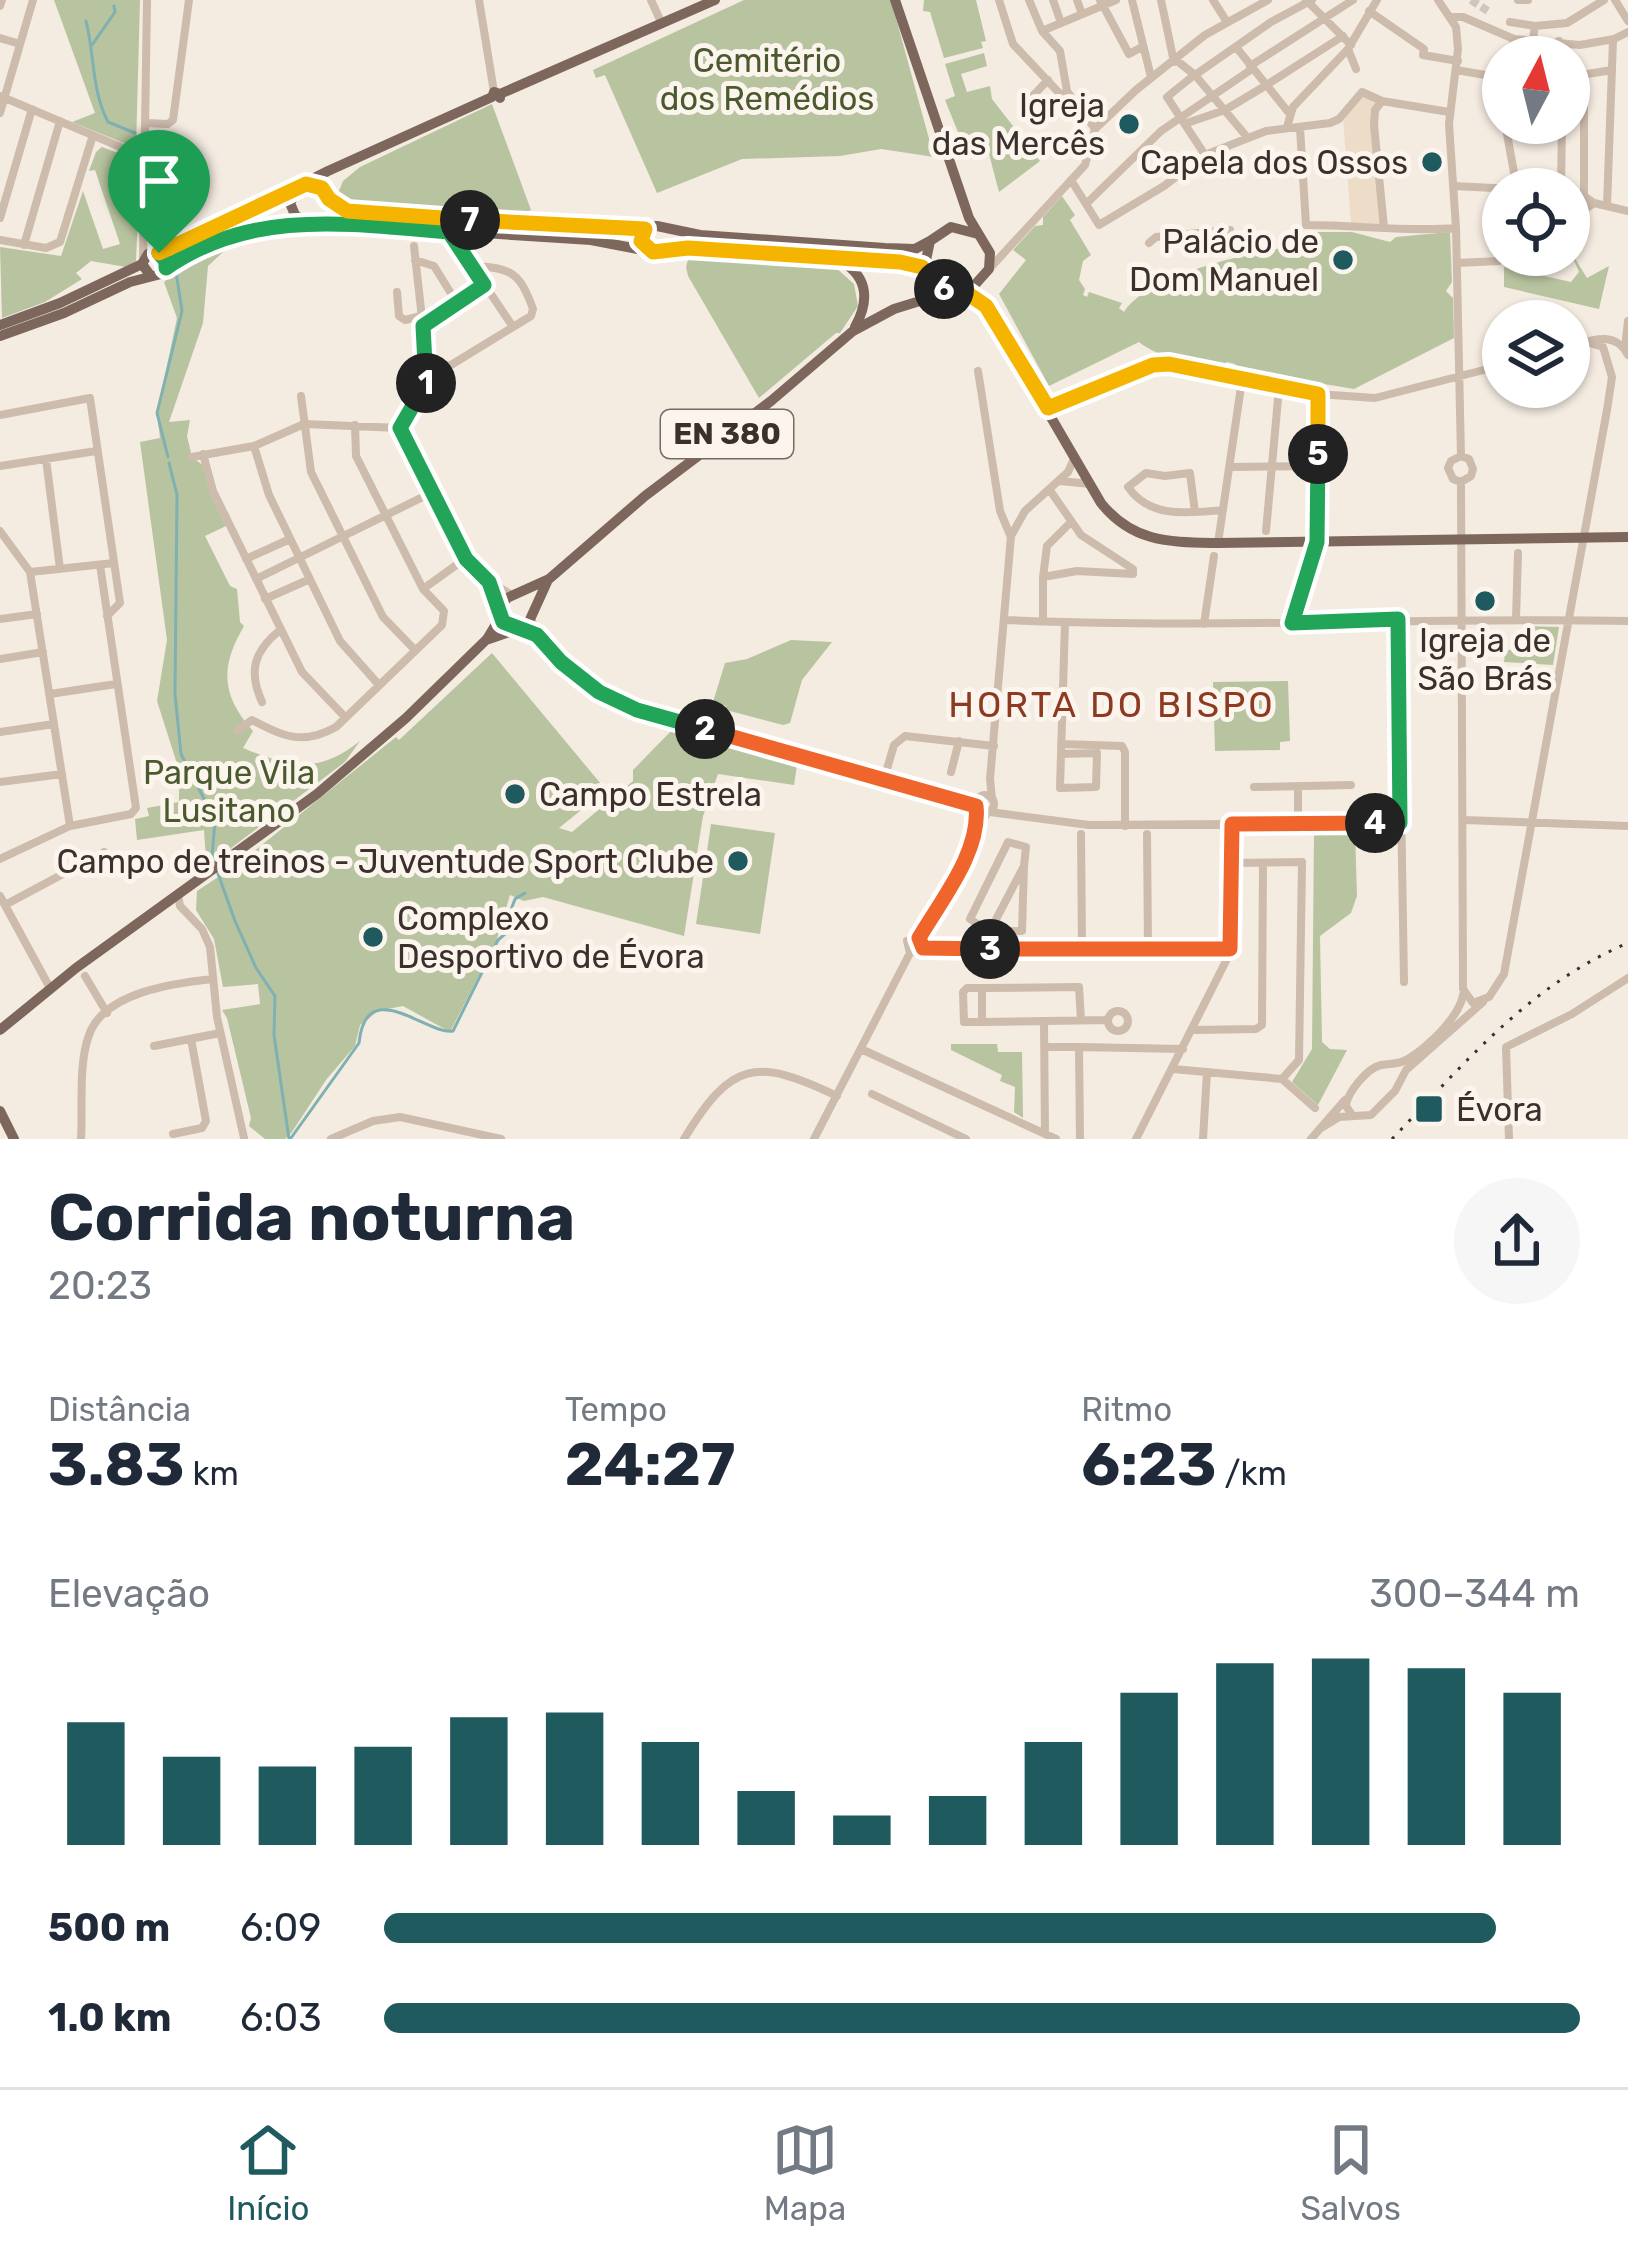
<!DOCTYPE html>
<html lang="pt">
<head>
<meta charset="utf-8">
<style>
	body { margin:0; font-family:Rubik,sans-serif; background:#f6f6f7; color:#1f2937; height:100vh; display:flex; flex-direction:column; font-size:45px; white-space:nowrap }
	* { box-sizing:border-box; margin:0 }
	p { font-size:39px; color:#747a83 }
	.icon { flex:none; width:66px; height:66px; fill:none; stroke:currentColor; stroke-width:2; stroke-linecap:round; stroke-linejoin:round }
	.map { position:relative; height:1139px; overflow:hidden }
	.side { display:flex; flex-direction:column; background:#fff; flex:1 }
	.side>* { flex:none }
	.needle { width:78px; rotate:7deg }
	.tools { position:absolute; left:1482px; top:36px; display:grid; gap:24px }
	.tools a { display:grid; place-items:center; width:108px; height:108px; border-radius:50%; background:#fff; box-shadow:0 3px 9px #0004; font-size:60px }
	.pin { position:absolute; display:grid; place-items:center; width:102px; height:102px; color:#fff; margin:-123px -51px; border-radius:50% 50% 50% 0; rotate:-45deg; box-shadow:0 0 12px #0007 }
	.pin .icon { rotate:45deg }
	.km { position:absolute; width:60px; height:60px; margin:-30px; border-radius:50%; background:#222; color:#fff; font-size:33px; line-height:60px; text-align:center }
	.round { display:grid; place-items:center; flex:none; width:126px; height:126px; border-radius:63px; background:#f6f6f7 }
	.head { display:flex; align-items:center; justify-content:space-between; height:204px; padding:0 48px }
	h1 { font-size:66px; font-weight:700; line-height:90px }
	.metrics { display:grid; grid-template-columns:repeat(3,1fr); gap:18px; height:204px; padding:12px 48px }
	.metrics div { display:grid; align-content:center }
	.metrics b { font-size:60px; font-weight:700 }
	.metrics small { font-size:33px; font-weight:400 }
	.metrics p { font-size:33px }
	.chart { height:336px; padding:24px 48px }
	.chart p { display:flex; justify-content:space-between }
	.chart svg { width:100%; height:216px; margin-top:12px; stroke:#1f5a5e; stroke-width:6 }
	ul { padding:0 48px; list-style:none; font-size:39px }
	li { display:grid; grid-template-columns:192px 144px 1fr; align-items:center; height:90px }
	li i { height:30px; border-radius:15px; background:#1f5a5e }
	.menu { display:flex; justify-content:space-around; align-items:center; height:168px; border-top:3px solid #e0e1e3; background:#fff; font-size:33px; color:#747a83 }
	.menu a { display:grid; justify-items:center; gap:6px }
	.menu .selected { color:#1f5a5e }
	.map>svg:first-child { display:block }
</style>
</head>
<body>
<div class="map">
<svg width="1628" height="1139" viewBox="0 0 1628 1139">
	<rect width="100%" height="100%" fill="#f4ebe1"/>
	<path fill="#b8c4a0" d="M54 0H140L136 148 72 122 95 113Z
		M744 0H891L934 157 881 149 840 156 742 159 657 193 605 75 596 78 593 70Z
		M924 0H976L986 41 981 42 983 48 944 58 930 12 923 11Z
		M984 53 987 66 961 74 967 92 990 86 992 99 1040 161 999 192 989 154 969 159 945 100 955 96 945 64Z
		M492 104 531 210 515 216 353 205 343 200 339 191 343 181 360 167Z
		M102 147 133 159 140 169 136 261 126 267 91 261 76 273 82 279 45 302 2 318 0 247 61 256 83 191 103 249 120 244 95 170 89 171 96 152Z
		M1062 196 1075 215 1070 220 1091 255 1083 261 1079 280 1085 289 1083 295 1087 297 1089 292 1122 303 1119 308 1124 312C1148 273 1257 251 1301 245V234L1307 232H1352L1390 242 1396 237 1450 232 1452 282 1446 291 1453 298 1454 338 1354 389 1240 370 1235 364 1227 362 1222 366C1195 361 1161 360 1139 342L1049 386 999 294 1026 260 1013 250 1035 226 1043 225V217Z
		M236 240 208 266 203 323 169 422 190 420 187 436 192 457 204 466 210 493 226 526 205 536 230 586 237 589 240 622 244 626C220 667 221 695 253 731L243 748C290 767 317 775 360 741L345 762 210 864 206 860 204 830 137 840 135 819 149 816 147 808 179 802V770L157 701 167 640 140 442 160 438 157 413 177 318 164 282 171 276 172 268 216 243Z
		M1569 249 1587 278 1609 266 1599 309 1504 287V267L1571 282 1579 272Z
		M689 256 835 267 854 284 858 306 840 333H836L759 398 688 276 686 267Z
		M1525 626 1559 627 1553 665 1504 662 1505 651 1514 649 1516 640H1522Z
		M791 640 832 642 802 680 790 723 783 725 726 710V706L713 702 725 663 747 659Z
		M492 653 606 790 559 828 572 832 633 781V770L673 729 797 765 794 785 718 774 703 816 684 936 543 897 524 901 510 895 496 942 450 1032 403 1006 378 1011 360 1025 355 1046 326 1080 292 1132 285 1139H265L249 1126 251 1118 227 1018 222 1010 260 1004 258 984 223 987 214 939 196 910 197 891 238 864 396 737 399 740Z
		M1288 681 1290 741 1280 742V750L1215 751 1213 682Z
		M711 824 775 833 760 934 696 924Z
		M1314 832H1355L1357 896 1351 913 1320 936 1322 1042 1330 1049 1347 1050 1318 1105 1292 1082 1312 1049Z
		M951 1044H997L998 1052H1022L1023 1118 1014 1112 1015 1087 1000 1081 1002 1075 951 1050Z"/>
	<path fill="#ecdcc8" d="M1362 93 1385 104 1379 111 1378 132 1385 229 1351 223 1343 117Z"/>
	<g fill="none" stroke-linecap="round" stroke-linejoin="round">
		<path stroke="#7fb0b2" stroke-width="3" d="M86 21C95 56 91 89 108 122L135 133
			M92 45 115 12 114 6
			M154 133 158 135 160 234
			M168 457 157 413 182 311 176 272
			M169 463 177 495 175 694 181 754 215 820 212 857 235 921 256 968 275 996 274 1035 289 1139
			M291 1138 359 1043C366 973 428 1036 453 1031L498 940 511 929 509 915 515 899 525 893"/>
		<path stroke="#cfc6bd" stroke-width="8" stroke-dasharray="8 4" stroke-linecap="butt" d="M1471 0 1488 11"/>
		<path stroke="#cdbbac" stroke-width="8" d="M479 0 494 92
			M651 0 662 24
			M999 0 1013 44 1061 95 1067 91
			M1029 0 1042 31 1060 51 1067 91 1095 129
			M1053 0 1060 20
			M1077 0 1082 14
			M1100 0 1129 54 1142 47
			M1132 0 1151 77
			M1161 0 1174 62
			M1213 0 1227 22
			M1306 0 1351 45
			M1438 0 1456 27 1458 49 1449 124 1456 228 1461 456 1469 459 1473 469 1471 476 1461 482 1463 989 1473 1003 1489 997 1504 974 1607 410 1612 377 1603 347 1586 342
			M1518 0H1528
			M1615 0 1628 21
			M0 6 2 0
			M1369 11 1424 49 1423 55 1458 61
			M1452 17H1463L1514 39 1580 45 1614 39 1628 32
			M1510 22 1535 26
			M1042 31 1116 0
			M0 38 20 44
			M1533 39 1535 26 1567 23 1604 0
			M1559 41 1560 57
			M1236 47 1289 113
			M1348 49 1356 69
			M1511 57 1514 39
			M1533 57 1536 40
			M1176 60 1195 75 1247 137
			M1250 66 1353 0
			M1456 70 1503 78
			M1195 75 1271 22 1312 0
			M1193 76 1167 97 1205 155
			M1584 76V196
			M1569 77 1612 70
			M1502 78 1503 115
			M1048 80 1027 102 1041 116 1061 95
			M1265 86 1343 36
			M0 96 144 157
			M1382 101 1375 110 1374 125 1384 228
			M0 113 33 0
			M145 123 168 124 173 120 189 0
			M1187 123 1225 110 1265 86
			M1505 123 1517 189
			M1287 127 1293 107 1348 49 1377 0
			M1300 128 1306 225C1357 225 1404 232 1456 228
			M1071 180 1099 225 1164 186 1205 155 1266 131 1330 123 1339 119 1362 92 1382 101 1449 112
			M1453 186 1515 189
			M1561 189 1562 123
			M1569 193 1584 196 1594 203 1628 211
			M1086 204 1161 131 1252 69
			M1607 206 1613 40
			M0 218 32 109
			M1569 221 1594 203
			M0 240 46 248 60 242 93 135
			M1149 243 1156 237 1230 230
			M24 245 60 121
			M143 257 147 0
			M415 260 434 266 457 303
			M1457 263 1499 261 1510 255
			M474 266C512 268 520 273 533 309L531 316 513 327
			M990 268 1085 165 1095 129 1136 90 1205 35 1268 0
			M397 292 399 316 405 320 421 316
			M423 326 484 285
			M1569 346C1591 340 1616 330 1628 355
			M1625 347 1628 321
			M428 370 451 365 513 327 450 233
			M978 371 1000 511 1010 535
			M301 396 311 472 383 617 415 650
			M1048 408 1153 365 1169 364 1318 394 1375 398 1503 365
			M0 415 90 398 120 603 107 616
			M400 428C430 486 452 563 512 595
			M400 428 422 393 428 373 414 246
			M254 446 269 495 340 641 379 685
			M203 454 213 491 302 672 344 716
			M192 457 254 446 304 424 400 428
			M46 459 60 569
			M0 466 96 451
			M1230 467 1318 466
			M1060 481 1090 484
			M1461 482 1453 479 1448 468 1451 461 1461 456
			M1049 489 1081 535 1133 569V574L1077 571 1043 577 1047 546 1070 523
			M1195 512 1190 473 1165 476 1146 473 1128 487C1150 519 1189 513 1223 510
			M0 531 30 572 70 826
			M1266 531 1279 388
			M1218 543 1242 380
			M246 559 290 539
			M30 572 114 563
			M256 579 433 492
			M423 589 466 558
			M265 599 310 579
			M0 619 37 614
			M1398 619 1404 982
			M1516 619 1518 553
			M1006 620C1213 629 1420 617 1628 621
			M532 621C546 661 591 688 627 706L976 806
			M1043 621V577
			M1292 623 1317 542 1318 394
			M1204 624 1214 556
			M0 659 43 652
			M50 694 116 684
			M262 702C248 671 254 651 280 630
			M237 731 252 720C283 736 302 746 336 727L442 625 444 611 423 589 356 456 355 425
			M0 732 54 724
			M1061 744 1122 746 1125 752V826
			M1061 754 1097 753 1096 787 1060 788 1065 622
			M951 772 959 741
			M884 779 894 745 905 736 994 746
			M0 782 62 774
			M1298 786V824
			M1254 787 1351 785
			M976 804a9 9 0 1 1 18 0a9 9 0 1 1-18 0Z
			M992 799 990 779 1011 536 1025 511 1068 472 1075 457
			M990 812 1089 825 1400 823
			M1464 820 1628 826
			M1081 834 1082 949
			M1147 834 1148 949
			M0 859 70 826 131 814 136 808 100 565
			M1232 863 1302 862 1299 1060 1282 1079
			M178 895 180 906 202 929 210 947 217 1017 244 1138
			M0 896 50 988
			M5 905 104 852
			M919 938 907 941 910 953 922 950 919 938 987 813
			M923 948 1230 949
			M981 948 1024 866 1022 931 989 932 970 919 1008 842 1026 847 1024 866
			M85 976 107 1013
			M967 988H982V1022H964L963 992Z
			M982 988 1079 987 1081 1020
			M1108 1021a10 10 0 1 1 20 0a10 10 0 1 1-20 0Z
			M1044 1021 1045 1134
			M982 1022 1108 1020
			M1194 1030 1256 1029 1262 1025 1263 863
			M154 1046 220 1033
			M1045 1047H1079
			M861 1049 1056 1139
			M1173 1069 1282 1079 1315 1108
			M872 1094 966 1139
			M1352 1115 1346 1106C1347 1093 1367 1068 1381 1065 1392 1063 1398 1065 1408 1059 1427 1047 1459 1018 1463 995
			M1321 1128 1339 1117 1371 1115 1395 1091 1406 1070 1483 1002
			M173 1134 202 1128 206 1121 191 1039
			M81 1139C83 1107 78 1065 89 1035 104 992 175 983 213 979
			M331 1139 373 1121 400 1117 501 1139
			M684 1139C731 1061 756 1057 837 1096
			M814 1139 910 953
			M1080 1139 1079 1047 1183 1049
			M1136 1139 1228 957 1232 928V824
			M1203 1139 1207 1072
			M1311 1139 1345 1100
			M1509 1139 1506 1047 1572 1014 1628 978"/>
		<path stroke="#7d675c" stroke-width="10" d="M895 0 969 218 990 253 989 269 972 288C950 295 933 287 925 265L930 241 951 227 978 234
			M500 98V94L715 0
			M306 184C330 185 331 209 359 213L601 229 657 226 700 235 885 248 915 249 930 241
			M299 187 290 203 295 215 303 220
			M837 259C867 274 871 298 855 327
			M150 275 142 264 148 254 172 249 328 171 492 97 494 92 500 94
			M964 291 986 306 1101 503C1133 543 1170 542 1218 543L1628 537
			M0 325 60 303 142 264
			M0 336 64 313 130 282 161 274 185 255 215 240 284 224 313 222 591 240 653 252 688 248 900 262 916 264 928 273
			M514 629 503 622 499 610 507 598 549 579 645 496 771 401 853 331 894 309 952 291
			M489 639 527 626 547 582
			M0 1030 76 968 317 794 406 718 487 639 501 616
			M0 1111 14 1139"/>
		<path stroke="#3b302b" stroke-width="3" stroke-dasharray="3 9" stroke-linecap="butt" d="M1392 1139C1465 1063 1529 985 1628 943"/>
	</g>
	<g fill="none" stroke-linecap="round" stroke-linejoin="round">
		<g stroke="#fff" stroke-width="24">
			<path id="split-1" d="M159 253 166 261V268C252 208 350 224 449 232L484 285 423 326 426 383"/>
		</g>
		<g stroke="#fff" stroke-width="24">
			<path id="split-2" d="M426 383 400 428 466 559 489 582 503 622 537 635 561 662 599 692 637 710 705 729"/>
		</g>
		<g stroke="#fff" stroke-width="24">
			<path id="split-3" d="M705 729 976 806C981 852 941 900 919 938L923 948 990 949"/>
		</g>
		<g stroke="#fff" stroke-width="24">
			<path id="split-4" d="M990 949H1230L1232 824 1375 823"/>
		</g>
		<g stroke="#fff" stroke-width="24">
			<path id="split-5" d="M1318 454 1317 542 1292 623 1398 619 1400 823H1375"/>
		</g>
		<g stroke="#fff" stroke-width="24">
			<path id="split-6" d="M944 289 964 291 986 306 1048 408 1153 365 1169 364 1318 394V454"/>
		</g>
		<g stroke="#fff" stroke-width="24">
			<path id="split-7" d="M470 220 645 229 641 241 653 252 688 248 900 262 922 267 944 289"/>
		</g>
		<g stroke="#fff" stroke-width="24">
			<path id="split-8" d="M159 253 306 184 322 188 329 199 347 211 470 220"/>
		</g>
		<use href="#split-1" stroke="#22a559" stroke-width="15"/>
		<use href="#split-2" stroke="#22a559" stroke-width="15"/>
		<use href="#split-3" stroke="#f0652b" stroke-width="15"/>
		<use href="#split-4" stroke="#f0652b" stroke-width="15"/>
		<use href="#split-5" stroke="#22a559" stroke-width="15"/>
		<use href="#split-6" stroke="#f5b400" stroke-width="15"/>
		<use href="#split-7" stroke="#f5b400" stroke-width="15"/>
		<use href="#split-8" stroke="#f5b400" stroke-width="15"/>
	</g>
	<g fill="#1f5a5e" stroke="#fbf5ee" stroke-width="4.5">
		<circle cx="1129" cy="124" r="12"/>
		<circle cx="1432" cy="162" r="12"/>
		<circle cx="1343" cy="260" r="12"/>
		<circle cx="1485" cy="601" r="12"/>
		<circle cx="515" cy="794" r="12"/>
		<circle cx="738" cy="861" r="12"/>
		<circle cx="373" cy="937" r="12"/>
		<rect x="1414" y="1094" width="30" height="30" rx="6"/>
	</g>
	<g text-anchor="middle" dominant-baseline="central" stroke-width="10" stroke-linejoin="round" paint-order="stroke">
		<rect fill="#fbf5ee" stroke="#756b66" stroke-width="3" x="661" y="410" width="132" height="48" rx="9"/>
		<g font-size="30" font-weight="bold" fill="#3b302b">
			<text x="727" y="434">EN 380</text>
		</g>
		<g font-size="33" fill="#4a5a2e" stroke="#fbf5ee">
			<text x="767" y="60">Cemitério<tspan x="767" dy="38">dos Remédios</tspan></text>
			<text x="229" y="772">Parque Vila<tspan x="229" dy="38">Lusitano</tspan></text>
		</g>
		<g font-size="33" fill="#3b302b" stroke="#fbf5ee" text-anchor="end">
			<text x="1105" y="105">Igreja<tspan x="1105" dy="38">das Mercês</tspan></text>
			<text x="1408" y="162">Capela dos Ossos</text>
			<text x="1319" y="241">Palácio de<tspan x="1319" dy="38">Dom Manuel</tspan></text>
			<text x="1485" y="640" text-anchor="middle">Igreja de<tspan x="1485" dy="38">São Brás</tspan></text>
			<text x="539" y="794" text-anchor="start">Campo Estrela</text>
			<text x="714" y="861">Campo de treinos - Juventude Sport Clube</text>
			<text x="397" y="918" text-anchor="start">Complexo<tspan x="397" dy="38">Desportivo de Évora</tspan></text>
			<text x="1456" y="1109" text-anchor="start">Évora</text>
		</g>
		<g font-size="36" letter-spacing="3" fill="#8c3b22" stroke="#fbf5ee">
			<text x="1112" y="704">HORTA DO BISPO</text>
		</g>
	</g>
</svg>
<div class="tools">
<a><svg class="needle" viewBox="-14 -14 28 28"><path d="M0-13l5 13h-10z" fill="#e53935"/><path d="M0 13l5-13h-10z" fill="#747a83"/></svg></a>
<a><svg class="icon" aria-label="locate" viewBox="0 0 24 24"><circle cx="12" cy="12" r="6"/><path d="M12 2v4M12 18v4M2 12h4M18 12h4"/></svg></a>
<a><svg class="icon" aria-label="layers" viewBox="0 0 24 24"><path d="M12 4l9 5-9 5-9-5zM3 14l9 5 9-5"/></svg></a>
</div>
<div class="pin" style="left:159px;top:253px;background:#1e9e55"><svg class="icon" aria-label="arrive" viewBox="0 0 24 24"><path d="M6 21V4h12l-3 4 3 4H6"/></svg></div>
<b class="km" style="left:426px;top:383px">1</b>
<b class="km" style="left:705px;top:729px">2</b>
<b class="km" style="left:990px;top:949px">3</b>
<b class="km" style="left:1375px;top:823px">4</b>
<b class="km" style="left:1318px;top:454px">5</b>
<b class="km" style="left:944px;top:289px">6</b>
<b class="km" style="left:470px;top:220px">7</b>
</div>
<section class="side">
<div class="head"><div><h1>Corrida noturna</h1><p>20:23</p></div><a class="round"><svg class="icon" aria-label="share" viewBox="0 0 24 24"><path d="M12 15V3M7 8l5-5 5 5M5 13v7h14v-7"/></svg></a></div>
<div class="metrics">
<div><p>Distância</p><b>3.83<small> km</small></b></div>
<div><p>Tempo</p><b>24:27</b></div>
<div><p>Ritmo</p><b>6:23<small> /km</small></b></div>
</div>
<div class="chart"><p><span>Elevação</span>300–344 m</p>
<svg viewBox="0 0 160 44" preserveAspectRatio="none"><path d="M5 44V19M15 44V26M25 44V28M35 44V24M45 44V18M55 44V17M65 44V23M75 44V33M85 44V38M95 44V34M105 44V23M115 44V13M125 44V7M135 44V6M145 44V8M155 44V13"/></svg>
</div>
<ul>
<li><b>500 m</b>6:09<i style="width:93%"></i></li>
<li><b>1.0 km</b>6:03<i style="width:100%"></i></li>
</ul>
</section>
<nav class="menu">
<a class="selected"><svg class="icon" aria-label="home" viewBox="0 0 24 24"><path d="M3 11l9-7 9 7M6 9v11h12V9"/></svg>Início</a>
<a><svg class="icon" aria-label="map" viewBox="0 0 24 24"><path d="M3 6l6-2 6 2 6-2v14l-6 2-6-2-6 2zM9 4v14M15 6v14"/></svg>Mapa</a>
<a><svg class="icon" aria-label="saved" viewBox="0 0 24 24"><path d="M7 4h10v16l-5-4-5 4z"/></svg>Salvos</a>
</nav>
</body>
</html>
